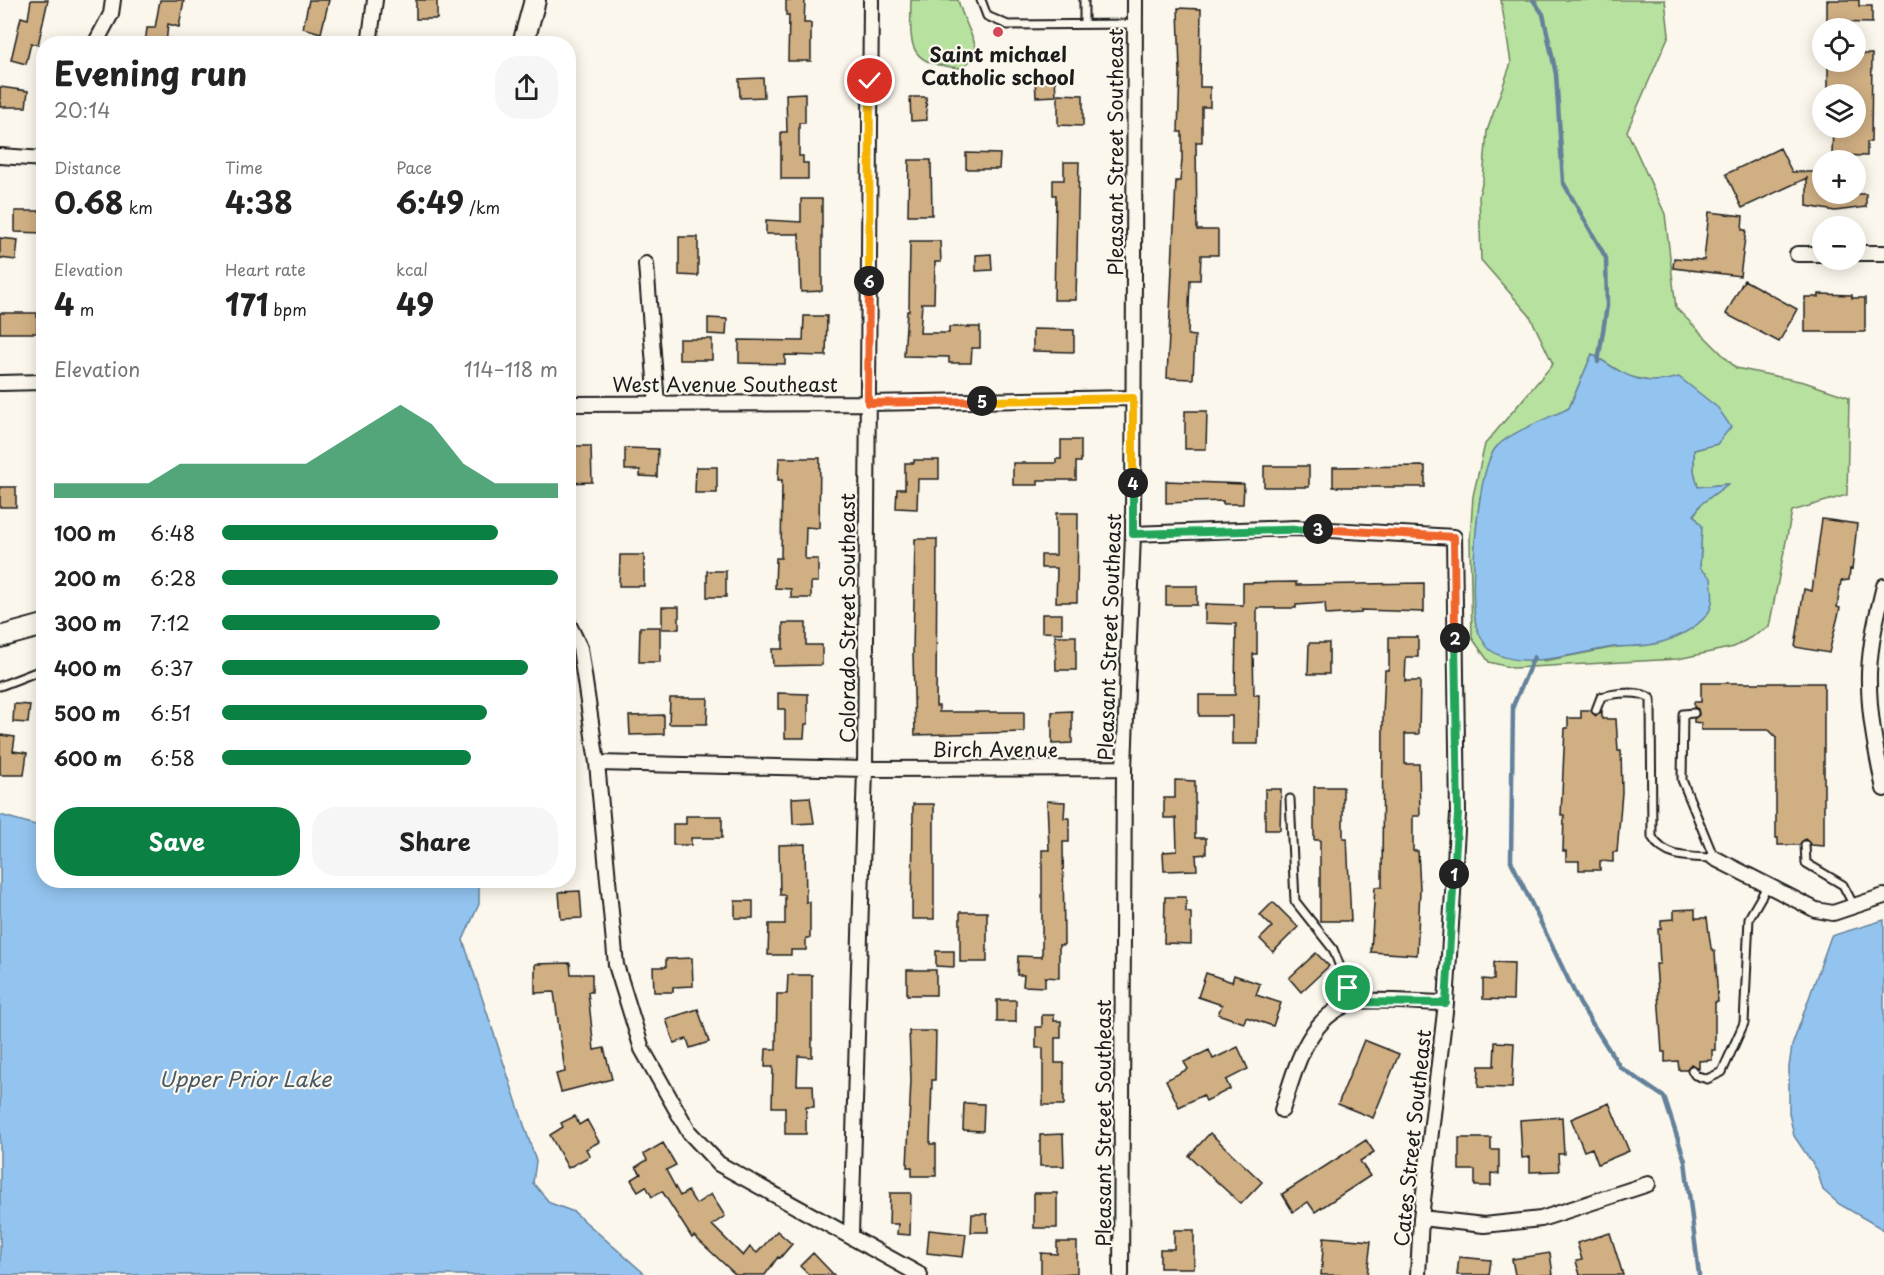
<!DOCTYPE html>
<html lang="en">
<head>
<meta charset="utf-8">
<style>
	body { margin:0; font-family:"Playpen Sans",sans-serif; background:#f6f6f6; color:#222; height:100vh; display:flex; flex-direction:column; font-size:22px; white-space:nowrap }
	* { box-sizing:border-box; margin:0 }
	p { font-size:20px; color:#767676 }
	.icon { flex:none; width:33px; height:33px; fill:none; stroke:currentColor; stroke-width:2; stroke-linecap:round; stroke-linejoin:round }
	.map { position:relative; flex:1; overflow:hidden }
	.details { position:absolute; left:36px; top:36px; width:540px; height:852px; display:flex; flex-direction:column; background:#fff; border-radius:24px; box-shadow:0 3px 15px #0003 }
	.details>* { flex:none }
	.buttons { position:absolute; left:1812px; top:18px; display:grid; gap:12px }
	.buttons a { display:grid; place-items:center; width:54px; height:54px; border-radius:50%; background:#fff; box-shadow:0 3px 15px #0003; font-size:30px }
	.pin { position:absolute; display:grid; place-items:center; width:51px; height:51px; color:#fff; margin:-26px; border:3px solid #fff; border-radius:50%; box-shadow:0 2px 6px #0007 }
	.km { position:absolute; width:30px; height:30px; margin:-15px; border-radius:50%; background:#222; color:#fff; font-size:16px; line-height:30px; text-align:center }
	.round { display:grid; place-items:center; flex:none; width:63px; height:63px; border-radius:24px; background:#f6f6f6 }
	.summary { display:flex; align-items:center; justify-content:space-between; height:102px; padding:0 18px }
	h1 { font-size:33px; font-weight:700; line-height:45px }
	.metrics { display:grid; grid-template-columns:repeat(3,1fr); gap:9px; height:102px; padding:6px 18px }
	.metrics div { display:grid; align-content:center }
	.metrics b { font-size:30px; font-weight:700 }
	.metrics small { font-size:16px; font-weight:400 }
	.metrics p { font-size:16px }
	.chart { height:168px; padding:12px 18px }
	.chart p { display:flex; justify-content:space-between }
	.chart svg { width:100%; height:108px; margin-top:6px; fill:#0b8043; opacity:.7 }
	.button { display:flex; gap:12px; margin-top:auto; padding:12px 18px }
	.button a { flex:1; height:69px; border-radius:24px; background:#0b8043; color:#fff; font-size:24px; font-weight:700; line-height:69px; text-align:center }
	.button a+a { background:#f6f6f6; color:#222 }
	ul { padding:0 18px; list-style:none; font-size:20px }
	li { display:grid; grid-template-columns:96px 72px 1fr; align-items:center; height:45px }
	li i { height:15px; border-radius:8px; background:#0b8043 }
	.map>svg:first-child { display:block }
</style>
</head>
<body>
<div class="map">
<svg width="1884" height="1275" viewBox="0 0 1884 1275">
	<rect width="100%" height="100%" fill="#fbf7ec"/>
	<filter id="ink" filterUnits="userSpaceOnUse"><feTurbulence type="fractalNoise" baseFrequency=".0167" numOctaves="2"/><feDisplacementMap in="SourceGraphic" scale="12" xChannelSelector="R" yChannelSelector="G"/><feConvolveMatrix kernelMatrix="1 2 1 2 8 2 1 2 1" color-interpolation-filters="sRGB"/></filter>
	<g filter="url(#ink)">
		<path fill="#b7e19e" stroke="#6a7e5d" stroke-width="1.5" fill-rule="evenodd" d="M911 0H958C963 20 973 34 978 54L962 68C907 64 910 49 911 0Z
			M1501 0H1665L1669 35 1627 131 1665 214 1676 308 1736 368 1804 382 1849 397 1847 495 1792 511 1769 627 1734 647 1678 659 1513 668 1489 662 1472 638 1470 540 1473 496 1485 444 1553 364 1530 316 1481 260 1479 195 1483 180 1487 131 1511 63ZM1592 354 1627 376 1657 383 1717 444 1694 450V471L1698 487 1727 484 1701 504 1694 515 1701 544 1700 568 1654 644 1616 647 1544 661 1475 605V542L1480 497 1553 417 1569 408Z"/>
		<path fill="#93c4ef" stroke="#63819b" stroke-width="1.5" d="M1592 354C1625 375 1640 388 1679 377L1718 408 1731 427 1717 444 1694 450V471L1698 487 1728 484 1701 504 1694 515 1702 526 1700 568 1711 578C1712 589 1715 603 1708 613 1697 629 1673 640 1654 644 1641 647 1627 646 1613 647 1580 652 1518 673 1489 649 1485 645 1477 631 1476 625 1469 591 1476 479 1494 450 1504 434 1552 417 1569 408Z
			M0 815 43 827 44 880 479 881V904L463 940 536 1161 533 1183 550 1203 574 1212 646 1275H0Z
			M1884 920V1230L1839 1204 1823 1190 1817 1170 1794 1136 1789 1113V1067L1792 1046 1831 936Z"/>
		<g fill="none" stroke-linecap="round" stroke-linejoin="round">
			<path stroke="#63819b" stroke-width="4.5" d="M1533 0 1543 14 1556 74 1563 182 1606 258 1607 306 1598 362
				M1534 657 1513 706 1511 861 1580 1004 1620 1067 1664 1097 1685 1161 1699 1275"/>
		</g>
		<path fill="#d0af83" stroke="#1c1c1c" stroke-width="1.5" d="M31 0H48L38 45 31 43 26 64 11 60 21 17 28 19Z
			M160 0H184L179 27 168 24 166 44H145L147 28H155Z
			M309 0H329L321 33 303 28Z
			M416 0H437V19H416Z
			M786 0H805L804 23H811V61H788L789 15H786Z
			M1827 0H1859V6H1872V23L1827 22Z
			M1178 8 1201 9 1200 87H1210V107H1202V142H1196L1197 230H1218V255H1201L1200 280H1190L1188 335 1195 336 1193 379 1167 378 1176 181H1180L1182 160V132H1178L1180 72Z
			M1856 54H1872L1871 142H1867V156L1832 155 1833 128H1856V94H1828V62H1856Z
			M1055 76 1056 96 1036 97 1035 77Z
			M763 78 764 97 740 98 739 79Z
			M0 87 28 91 26 107H0Z
			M805 93V123H799V156H803V163H808V179H781V132H787L786 94Z
			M1058 94 1083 95V126L1058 125Z
			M910 97H926L927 120 911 121Z
			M1780 148 1792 172H1822V194H1866V207L1835 211 1807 206V178L1742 208 1726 174Z
			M966 153 1000 154 999 169H966Z
			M909 160H931L932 215H908Z
			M1064 162H1079L1076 300H1054L1056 195H1053V180H1064Z
			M801 199H822V291L801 292 799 234H766V220L801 222Z
			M15 211H44V233L15 232Z
			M1709 212 1743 216 1742 230H1746L1740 276 1673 268 1674 258 1704 260Z
			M679 237H698V276L679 275Z
			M0 238 18 240 16 260 0 258Z
			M910 241H940L941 262H935L934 303H922L920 333H949V327H980V348H972L971 363H949V357L904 356 907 311H909Z
			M991 254 992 270 976 271V255Z
			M1744 280 1797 309 1779 342 1726 314Z
			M1819 294 1852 295V298H1865V332H1805V297H1819Z
			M0 313H37V333H0Z
			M804 316H827L826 356 785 355V364L739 363V340L803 341Z
			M708 318 727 319 726 335 708 334Z
			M1033 329 1074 330V352L1033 351Z
			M679 339H712V360H679Z
			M1185 411H1207L1206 449H1185Z
			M1061 440H1081V462H1076V480H1038V485H1013V463H1056V459H1061Z
			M574 446H591L592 482 568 483V460H575Z
			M625 448 658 449 657 477 640 476V470H625Z
			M779 458H820L819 528 806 527 805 559H818V582H811V598H791V589L775 588 776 558H781L782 480H778Z
			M914 460H939V479H918L917 509 896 508 897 489H905V463H914Z
			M1264 466H1309V487H1264Z
			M1425 466V487H1333V467Z
			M696 467H717V493H695Z
			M1166 481 1244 484 1243 504H1223V501L1166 503Z
			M0 487H16V507H0Z
			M1056 513H1078L1077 602H1056L1057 568H1041V555H1056Z
			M1822 519 1857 524 1852 570 1850 569 1849 580 1841 581 1837 607 1840 608 1829 653 1795 647 1804 589 1812 591Z
			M915 539H937L936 706H939V712H1024V732L915 735 913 654Z
			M620 555H644V586H619Z
			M707 571H726V597H707Z
			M1296 582V585L1424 583V612L1361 610V613L1326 615 1325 603 1296 605V608H1257V654H1253L1254 695H1259L1258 744H1232V716H1199V695H1235L1236 624 1205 623V604L1243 605V583Z
			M1166 586H1197V605H1166Z
			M662 607H679V629H662Z
			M1042 614H1062V633L1042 632Z
			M783 623H806V645H822V665L773 666 772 649H783Z
			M640 627H660V662H639Z
			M1055 636H1076V670H1056Z
			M1389 637H1418V657H1406L1405 681H1420L1419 734H1405V764H1419L1420 816H1413V851H1418L1420 889 1417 955 1371 952 1375 887H1382L1383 715 1385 670H1389Z
			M1309 643H1329V674H1308Z
			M1701 683H1824V846L1811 845 1805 839 1799 845H1778V838H1776V737L1769 730H1701V723L1694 722V719L1699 715 1698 709 1694 707V702H1701Z
			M778 693 808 694V724H805L804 738H785V709H778Z
			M670 698H708L707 724H669Z
			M14 704 30 705 28 723 13 722Z
			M1581 710H1590L1596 716 1602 711V719H1616L1618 751H1621L1622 792 1617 852H1613V862L1600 861V870H1579V861H1566V851H1563L1564 815H1561L1565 728H1568V718H1581Z
			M1072 711V743L1052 744V712Z
			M664 715V734L630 735 629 716Z
			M0 735 15 737 13 751 27 753 24 775H0Z
			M1175 780 1195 781V838H1206V854L1196 855 1197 870 1164 871 1163 852 1177 851 1176 818H1164V798H1175Z
			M1314 787H1343V838H1347L1351 921H1320V840H1314Z
			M1265 789H1281L1280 830H1265Z
			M810 797 814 823 793 824 792 798Z
			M1047 801 1065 802 1064 818H1069V842H1063L1064 945H1059V978L1045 977V987L1023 986 1024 975H1017L1018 956 1042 957V850H1049Z
			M913 804H934V919H912Z
			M686 816H722V838H691V845H673V824H686Z
			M805 844 806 902H810V938H806V950H791V955H768L769 924H785V895H780L779 845Z
			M580 891 582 918 561 919 559 892Z
			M1165 897H1186V912L1191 913V944L1164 943Z
			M735 901H753V918H735Z
			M1273 902 1298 927 1273 952 1260 939 1272 927 1260 915Z
			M1695 909V918H1707L1711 948 1715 952 1718 1002H1715V1050H1712V1060L1699 1061V1069L1691 1064 1686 1070H1679L1678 1061 1665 1062V1052H1662L1656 964H1660L1658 929H1661V920L1674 919V910Z
			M960 912H987V962H960Z
			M936 951H954V967L936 966Z
			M1316 953 1329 966 1301 992 1289 978Z
			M692 958 693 986 673 987V992H654L653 967H666V959Z
			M1494 962 1514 963 1513 1000 1483 999V979L1494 980Z
			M570 963 571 974H592V992H588L594 1050 604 1048 612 1079 561 1092 556 1074 565 1072 554 992 535 993V964Z
			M907 970H936V995H907Z
			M1206 973 1232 982 1234 975 1260 984 1256 995 1281 1003 1273 1026 1246 1017 1244 1023 1218 1014 1222 1005 1198 997Z
			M788 975H812V1057L798 1056 797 1085H813L814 1107H806V1134H785V1107H772L773 1067H765L766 1049H776L777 994H787Z
			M997 1000H1016V1022H997Z
			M698 1009 709 1042 690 1048 687 1039 674 1043 666 1019Z
			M1042 1015H1054V1021H1061V1038H1055V1063H1064V1105H1043V1048H1036V1027H1042Z
			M909 1031H936L935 1080H932L930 1144H936V1176H912V1167H907L911 1080Z
			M1364 1040 1399 1054 1373 1118 1338 1104Z
			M1495 1042 1514 1043 1512 1088 1478 1087 1479 1066H1494Z
			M1238 1047 1248 1069 1226 1080 1230 1089 1206 1101 1203 1095 1179 1107 1166 1080 1188 1069 1184 1062 1209 1050 1213 1059Z
			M964 1103 984 1104 983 1131 963 1130Z
			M1609 1103 1629 1151 1598 1164 1592 1148 1584 1151 1571 1119Z
			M575 1116 579 1125 587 1120 599 1142 586 1149 590 1156 568 1168 550 1135 563 1127 561 1123Z
			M1562 1117 1564 1154H1558L1559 1171 1530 1172V1157L1522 1158 1520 1120Z
			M1210 1133 1262 1182 1241 1204 1189 1156Z
			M1063 1134 1064 1166H1040V1135Z
			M1459 1138H1491V1150H1499V1174L1491 1173V1186H1475V1170H1459Z
			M1366 1140 1374 1152 1360 1161 1370 1176 1315 1212 1308 1202 1293 1212 1282 1194Z
			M663 1143 676 1165 666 1170 680 1196 688 1191 696 1204 711 1194 725 1216 712 1225 743 1256 750 1247 757 1253 777 1231 792 1244 780 1258 778 1257 765 1275H736L694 1236 692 1238 662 1191 652 1197 646 1186 638 1191 631 1180 641 1174 636 1167 647 1160 644 1154Z
			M890 1193H911L910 1235 897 1234 898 1224H889Z
			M1034 1193H1057V1228H1034Z
			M972 1214H987L988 1232H971Z
			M929 1230 966 1234 963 1257 927 1253Z
			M1174 1230H1194V1268H1160V1249H1174Z
			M1610 1233 1623 1275H1580L1576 1261 1582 1260 1577 1243Z
			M1324 1237 1371 1241 1367 1275H1321Z
			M1057 1242H1077V1273L1041 1275V1253L1057 1254Z
			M813 1253 834 1275H809L800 1266Z
			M1550 1253 1553 1275H1515L1512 1259Z
			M1459 1257 1491 1260 1489 1275H1457Z"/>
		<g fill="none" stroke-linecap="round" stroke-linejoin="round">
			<g stroke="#1c1c1c" stroke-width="11">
				<path id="service" d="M981 0 987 16 1008 25 1135 24
					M1084 24V0
					M0 686 44 669
					M1596 710 1601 697C1614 693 1641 690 1651 699L1652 837C1665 859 1690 857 1714 858L1682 780 1683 714 1694 713
					M1290 799 1295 901 1333 949 1354 1002
					M1805 845 1806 863 1843 885 1854 906
					M1692 1070 1695 1075 1707 1079 1722 1072 1744 1023 1749 918 1768 885"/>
			</g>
			<g stroke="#1c1c1c" stroke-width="18">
				<path id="minor" d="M95 44 111 14 113 0
					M369 44 375 0
					M0 156 44 159
					M1856 253H1884
					M1797 254H1822
					M646 264 657 404
					M0 383 44 382
					M568 404 868 403 1133 398
					M1133 534 1295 528 1454 537 1458 814 1446 1003 1421 1218 1418 1275
					M1884 586C1877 615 1870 643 1869 673 1868 712 1876 751 1884 789
					M568 623 580 648 597 763 616 965 642 1049 689 1132 719 1164 920 1275
					M597 763 865 769 1124 768
					M1714 858 1816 910 1833 913 1884 896
					M1282 1110C1296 1068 1306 1018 1353 1002 1366 998 1428 1003 1446 1003
					M1421 1218 1484 1225 1541 1219 1648 1184
					M851 1235 865 769 871 0
					M1121 1275 1124 768 1133 534 1135 0"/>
			</g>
			<g stroke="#1c1c1c" stroke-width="24">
				<path id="secondary" d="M523 44 535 0
					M0 637 44 625"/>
			</g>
			<use href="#service" stroke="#fbf7ec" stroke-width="7"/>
			<use href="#minor" stroke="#fbf7ec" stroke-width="14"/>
			<use href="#secondary" stroke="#fbf7ec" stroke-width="20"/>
		</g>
	</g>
	<g fill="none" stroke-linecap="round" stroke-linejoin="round" filter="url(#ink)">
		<g stroke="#fff" stroke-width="12">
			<path id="split-1" d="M1348 988 1354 1002 1446 1003 1454 874"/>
		</g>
		<g stroke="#fff" stroke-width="12">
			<path id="split-2" d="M1454 874 1458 814 1455 638"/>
		</g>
		<g stroke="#fff" stroke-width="12">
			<path id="split-3" d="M1318 529 1454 537 1455 638"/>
		</g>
		<g stroke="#fff" stroke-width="12">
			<path id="split-4" d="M1133 483V534L1318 529"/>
		</g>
		<g stroke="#fff" stroke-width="12">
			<path id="split-5" d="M982 401 1133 398V483"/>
		</g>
		<g stroke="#fff" stroke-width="12">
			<path id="split-6" d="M869 281 868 403 982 401"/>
		</g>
		<g stroke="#fff" stroke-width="12">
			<path id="split-7" d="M869 281 870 81"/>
		</g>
		<use href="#split-1" stroke="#22a559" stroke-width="8"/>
		<use href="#split-2" stroke="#22a559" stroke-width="8"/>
		<use href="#split-3" stroke="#f0652b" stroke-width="8"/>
		<use href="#split-4" stroke="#22a559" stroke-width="8"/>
		<use href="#split-5" stroke="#f5b400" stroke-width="8"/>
		<use href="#split-6" stroke="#f0652b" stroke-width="8"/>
		<use href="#split-7" stroke="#f5b400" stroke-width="8"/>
	</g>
	<circle fill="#d1495b" stroke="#fbf7ec" stroke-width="2" cx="998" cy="32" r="6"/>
	<g text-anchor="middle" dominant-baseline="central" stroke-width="4.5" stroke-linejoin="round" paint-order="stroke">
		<g font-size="20" font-weight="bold" fill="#1c1c1c" stroke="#fbf7ec">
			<text x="998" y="54">Saint michael<tspan x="998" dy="23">Catholic school</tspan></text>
		</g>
		<g font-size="20" fill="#1c1c1c" stroke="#fbf7ec">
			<text transform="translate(1115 152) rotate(-90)">Pleasant Street Southeast</text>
			<text x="725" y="384">West Avenue Southeast</text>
			<text transform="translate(847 618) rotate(-90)">Colorado Street Southeast</text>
			<text transform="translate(1109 637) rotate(-88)">Pleasant Street Southeast</text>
			<text x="995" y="749">Birch Avenue</text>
			<text transform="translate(1103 1123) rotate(-90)">Pleasant Street Southeast</text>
			<text transform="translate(1412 1138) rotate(-84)">Cates Street Southeast</text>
		</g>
		<g font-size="21" font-style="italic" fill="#465766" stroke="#fbf7ec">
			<text x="245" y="1078">Upper Prior Lake</text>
		</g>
	</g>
</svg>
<div class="buttons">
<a><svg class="icon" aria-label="locate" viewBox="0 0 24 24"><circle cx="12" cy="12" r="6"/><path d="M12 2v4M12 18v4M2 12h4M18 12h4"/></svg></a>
<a><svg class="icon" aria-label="layers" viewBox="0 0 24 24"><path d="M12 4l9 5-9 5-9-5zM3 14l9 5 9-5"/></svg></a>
<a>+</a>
<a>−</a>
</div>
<div class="pin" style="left:1348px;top:988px;background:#1e9e55"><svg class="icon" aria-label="arrive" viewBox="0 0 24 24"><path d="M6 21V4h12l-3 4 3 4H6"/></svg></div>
<div class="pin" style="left:870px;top:81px;background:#d93025"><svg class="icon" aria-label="check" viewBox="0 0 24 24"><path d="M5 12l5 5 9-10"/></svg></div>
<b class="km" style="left:1454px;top:874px">1</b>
<b class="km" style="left:1455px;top:638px">2</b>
<b class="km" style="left:1318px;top:529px">3</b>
<b class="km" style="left:1133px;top:483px">4</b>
<b class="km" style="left:982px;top:401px">5</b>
<b class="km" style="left:869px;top:281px">6</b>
<section class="details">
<div class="summary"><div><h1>Evening run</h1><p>20:14</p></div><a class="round"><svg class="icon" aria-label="share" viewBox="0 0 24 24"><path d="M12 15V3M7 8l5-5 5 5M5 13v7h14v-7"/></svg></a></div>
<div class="metrics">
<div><p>Distance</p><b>0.68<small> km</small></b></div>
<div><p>Time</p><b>4:38</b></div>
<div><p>Pace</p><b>6:49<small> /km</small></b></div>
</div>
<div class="metrics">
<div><p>Elevation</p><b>4<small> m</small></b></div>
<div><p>Heart rate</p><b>171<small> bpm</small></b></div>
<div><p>kcal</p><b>49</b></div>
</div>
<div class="chart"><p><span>Elevation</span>114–118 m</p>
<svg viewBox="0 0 160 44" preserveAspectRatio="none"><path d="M0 44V38L10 38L20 38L30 38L40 30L50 30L60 30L70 30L80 30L90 22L100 14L110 6L120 14L130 30L140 38L150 38L160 38V44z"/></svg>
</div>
<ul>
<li><b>100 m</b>6:48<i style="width:82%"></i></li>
<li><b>200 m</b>6:28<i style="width:100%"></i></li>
<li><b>300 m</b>7:12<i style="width:65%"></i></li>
<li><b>400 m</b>6:37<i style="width:91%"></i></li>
<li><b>500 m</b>6:51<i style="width:79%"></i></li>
<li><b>600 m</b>6:58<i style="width:74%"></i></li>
</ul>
<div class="button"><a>Save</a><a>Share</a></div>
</section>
</div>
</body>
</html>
